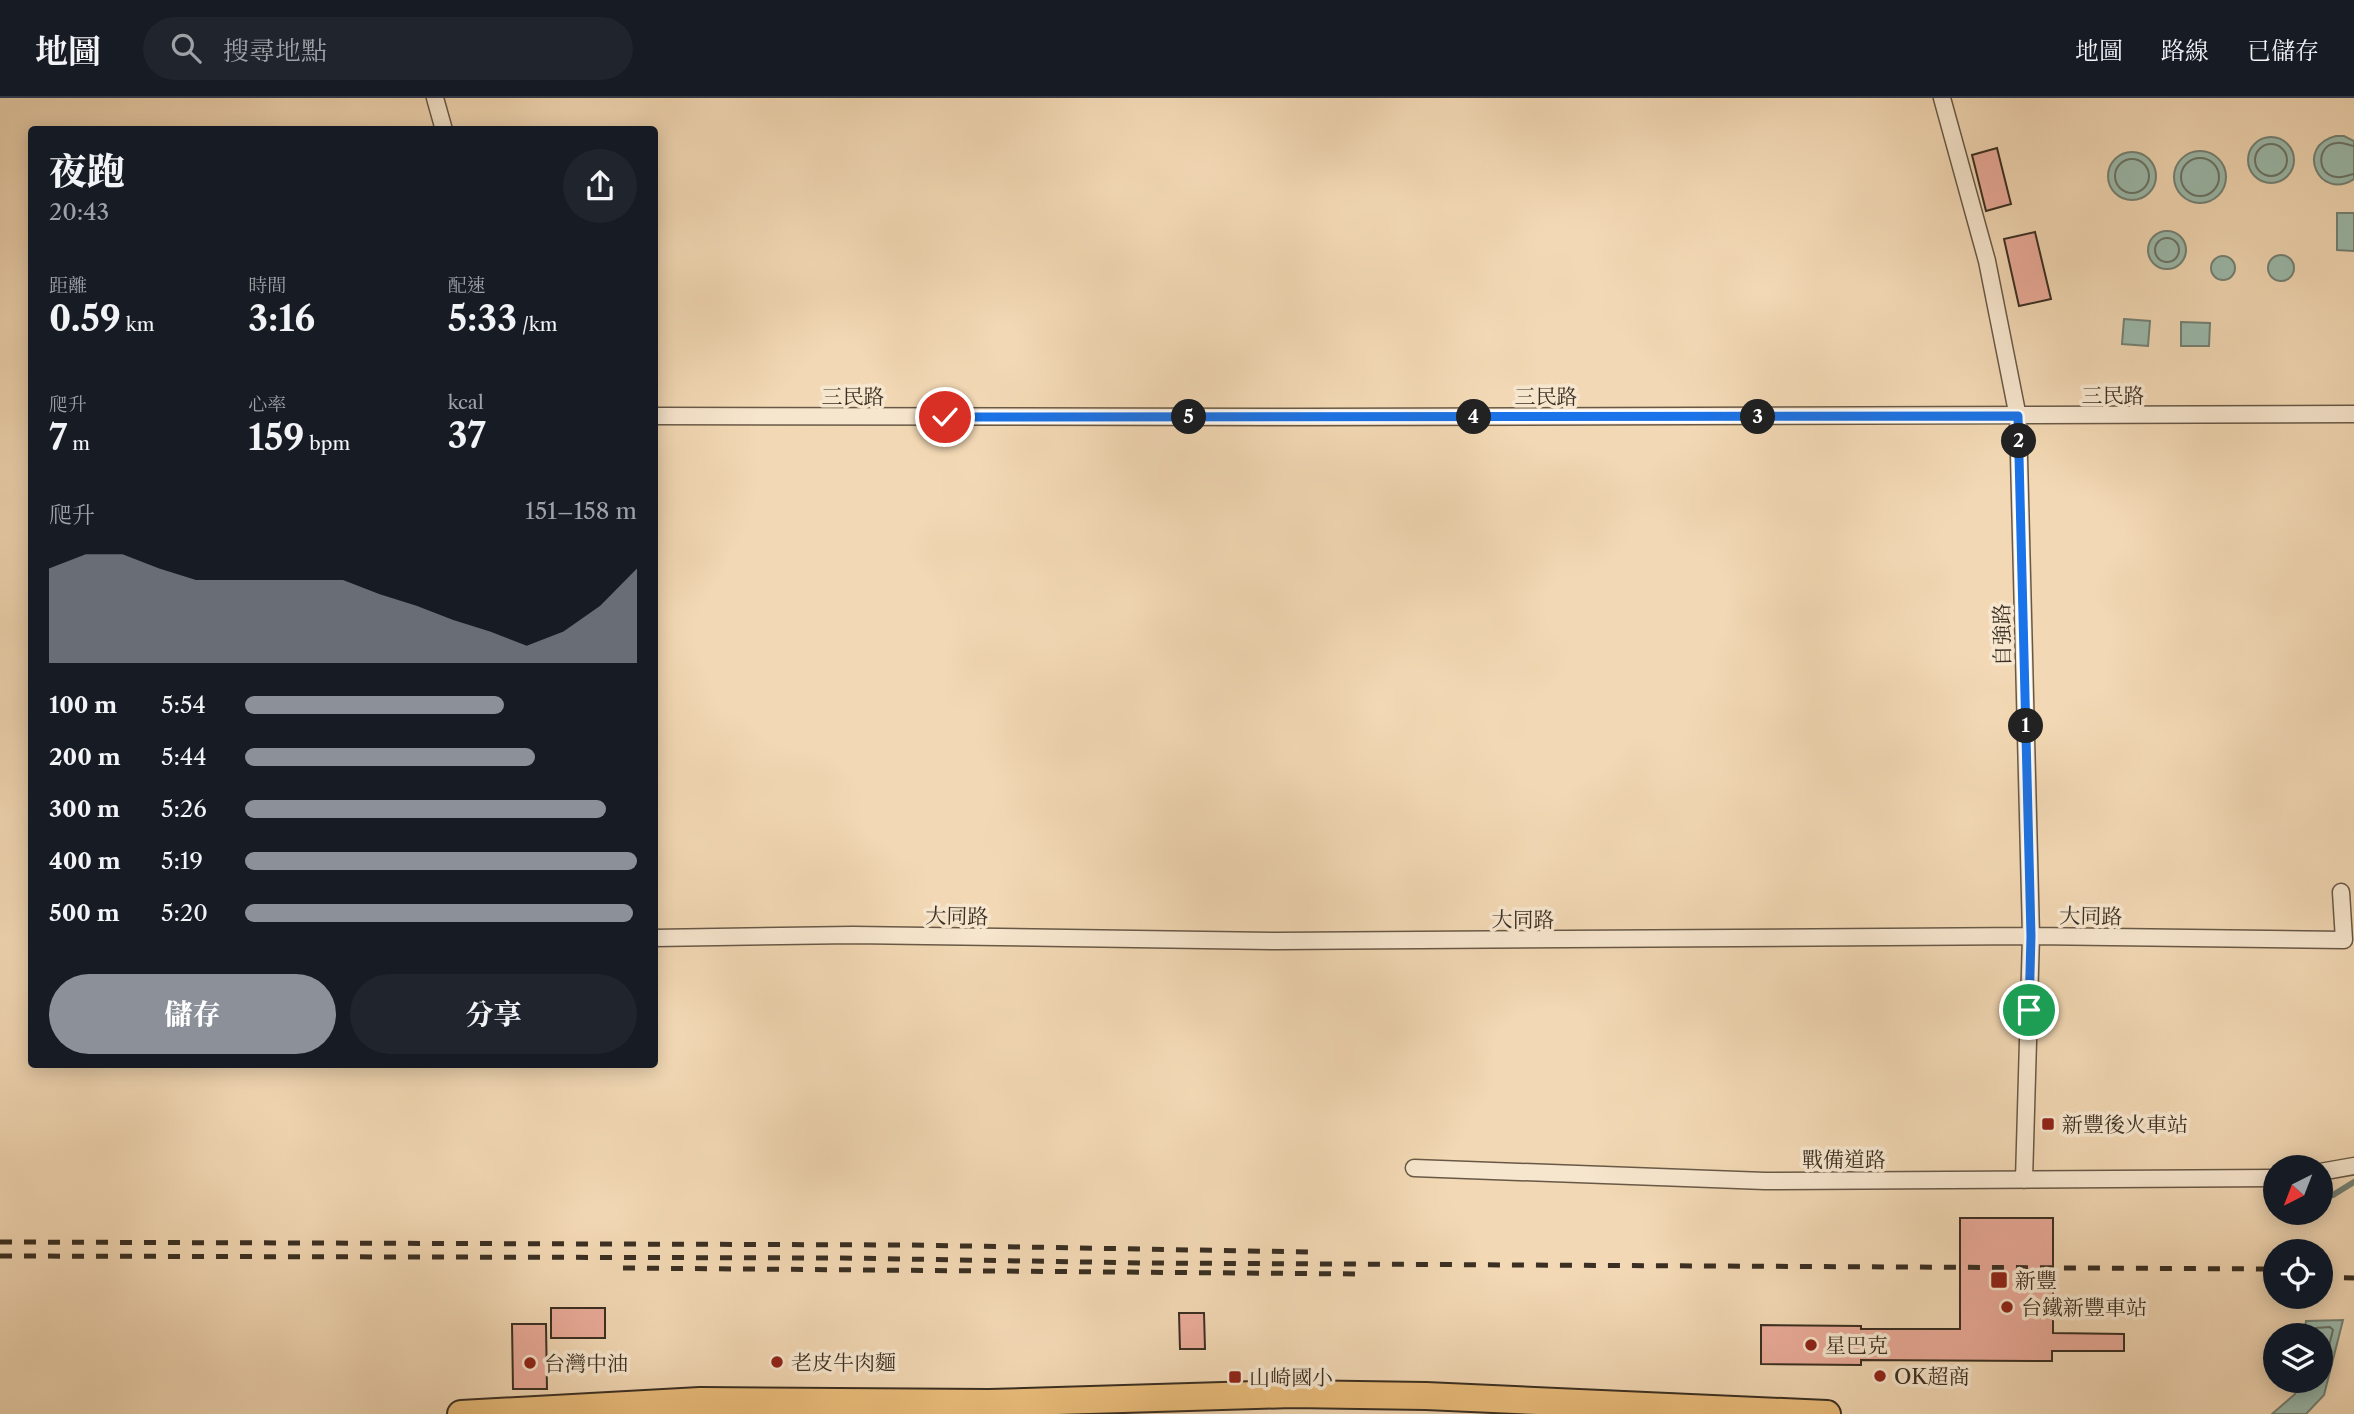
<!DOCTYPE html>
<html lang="zh-TW">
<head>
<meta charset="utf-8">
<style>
	body { margin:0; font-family:"Libre Caslon Text","Noto Serif TC",serif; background:#20242c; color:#f1f3f6; height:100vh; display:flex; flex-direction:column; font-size:26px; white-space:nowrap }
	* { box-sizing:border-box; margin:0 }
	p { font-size:23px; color:#9ea1a6 }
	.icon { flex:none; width:38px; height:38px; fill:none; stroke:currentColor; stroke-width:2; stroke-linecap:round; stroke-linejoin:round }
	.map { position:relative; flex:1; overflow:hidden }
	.sheet { position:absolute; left:28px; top:28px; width:630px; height:942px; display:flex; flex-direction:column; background:#171b24; border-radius:7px; box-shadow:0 4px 18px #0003 }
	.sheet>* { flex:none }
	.needle { width:46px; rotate:222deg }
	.fabs { position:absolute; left:2263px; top:1057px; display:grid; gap:14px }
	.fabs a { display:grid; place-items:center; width:70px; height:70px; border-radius:50%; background:#171b24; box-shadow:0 4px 18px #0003; font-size:35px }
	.pin { position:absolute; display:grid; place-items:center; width:60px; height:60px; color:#fff; margin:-30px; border:4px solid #fff; border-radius:50%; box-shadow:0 2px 7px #0007 }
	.km { position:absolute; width:35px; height:35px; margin:-18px; border-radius:50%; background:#222; color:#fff; font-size:19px; line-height:35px; text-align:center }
	.round { display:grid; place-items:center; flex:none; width:74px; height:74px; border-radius:37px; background:#20242c }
	.summary { display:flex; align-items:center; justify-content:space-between; height:119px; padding:0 21px }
	h1 { font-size:38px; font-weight:800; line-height:52px }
	.stats { display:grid; grid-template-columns:repeat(3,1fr); gap:10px; height:119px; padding:7px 21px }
	.stats div { display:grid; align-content:center }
	.stats b { font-size:35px; font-weight:800 }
	.stats small { font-size:19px; font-weight:400 }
	.stats p { font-size:19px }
	.chart { height:196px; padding:14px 21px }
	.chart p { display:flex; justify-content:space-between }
	.chart svg { width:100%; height:126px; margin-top:7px; fill:#8c9099; opacity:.7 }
	.cta { display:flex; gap:14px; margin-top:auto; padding:14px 21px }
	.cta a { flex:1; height:80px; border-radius:42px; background:#8c9099; color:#fff; font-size:28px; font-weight:800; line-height:80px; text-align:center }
	.cta a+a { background:#20242c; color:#f1f3f6 }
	ul { padding:0 21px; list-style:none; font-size:23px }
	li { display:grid; grid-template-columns:112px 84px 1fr; align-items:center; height:52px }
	li i { height:18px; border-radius:9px; background:#8c9099 }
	header { display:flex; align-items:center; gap:42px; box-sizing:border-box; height:98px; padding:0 35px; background:#171b24; border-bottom:2px solid #363941 }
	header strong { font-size:33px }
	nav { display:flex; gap:38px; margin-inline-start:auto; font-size:24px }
	.search { width:490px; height:63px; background:#20242c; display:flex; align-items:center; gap:18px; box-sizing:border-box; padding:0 24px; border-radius:38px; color:#9ea1a6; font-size:26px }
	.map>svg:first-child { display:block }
</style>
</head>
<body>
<header>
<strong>地圖</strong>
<div class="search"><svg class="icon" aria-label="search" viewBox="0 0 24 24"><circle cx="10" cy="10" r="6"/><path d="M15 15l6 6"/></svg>搜尋地點</div>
<nav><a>地圖</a><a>路線</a><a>已儲存</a></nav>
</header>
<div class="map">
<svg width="2354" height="1316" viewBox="0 0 2354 1316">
	<rect width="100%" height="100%" fill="#f2d8b4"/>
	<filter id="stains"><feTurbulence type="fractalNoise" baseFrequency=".00286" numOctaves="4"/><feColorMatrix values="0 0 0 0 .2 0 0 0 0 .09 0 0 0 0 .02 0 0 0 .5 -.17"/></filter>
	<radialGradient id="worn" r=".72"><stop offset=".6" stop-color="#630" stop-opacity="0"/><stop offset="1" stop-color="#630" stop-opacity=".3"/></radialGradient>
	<path fill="#9bbaac" stroke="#748275" stroke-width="2" d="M2336 38H2344L2354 43V81C2319 104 2294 48 2336 38Z
		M2248 62a23 23 0 1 1 46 0a23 23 0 1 1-46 0Z
		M2174 79a26 26 0 1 1 52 0a26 26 0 1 1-52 0Z
		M2108 78a24 24 0 1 1 48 0a24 24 0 1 1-48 0Z
		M2337 115H2354V153L2337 152Z
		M2148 152a19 19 0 1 1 38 0a19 19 0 1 1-38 0Z
		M2268 170a13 13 0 1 1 26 0a13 13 0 1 1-26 0Z
		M2211 170a12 12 0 1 1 24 0a12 12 0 1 1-24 0Z
		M2124 221 2150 223 2148 248 2122 246Z
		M2181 224 2210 225 2209 248H2181Z
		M2343 1222 2324 1297 2306 1316H2272L2295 1296 2297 1283H2320V1237H2304L2306 1223Z"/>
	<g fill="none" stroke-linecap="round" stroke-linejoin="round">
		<path stroke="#6a7467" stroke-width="2" d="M2255 62a16 16 0 1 1 32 0a16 16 0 1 1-32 0Z
			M2354 48C2348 47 2343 44 2337 45 2316 46 2316 78 2337 79 2343 80 2348 77 2354 76
			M2181 79a19 19 0 1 1 38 0a19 19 0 1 1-38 0Z
			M2115 78a17 17 0 1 1 34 0a17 17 0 1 1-34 0Z
			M2155 152a12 12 0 1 1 24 0a12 12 0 1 1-24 0Z
			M2311 1237 2315 1230 2330 1229 2333 1232 2320 1282"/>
		<path stroke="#748275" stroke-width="6" d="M2333 1097 2354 1084"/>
	</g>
	<path fill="#eaab99" stroke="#3a2f22" stroke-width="2" d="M1997 50 2011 106 1986 113 1972 57Z
		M2035 134 2051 201 2019 208 2004 141Z
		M1960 1120H2053V1235L2124 1236V1253H2052V1263L1861 1262V1267L1761 1266V1227L1861 1228V1231H1960Z
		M551 1210H605V1240H551Z
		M1179 1215H1204L1205 1251H1180Z
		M512 1226H546L547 1291H513Z"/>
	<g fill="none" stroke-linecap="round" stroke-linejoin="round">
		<g stroke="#685946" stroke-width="19">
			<path id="minor" d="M435 0 444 32
				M1942 0 1987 163 2018 319 2031 838 2024 1082
				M654 318 1309 319 2354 316
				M654 840 853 837 1277 843 2031 838 2344 842 2341 794
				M1414 1070 1765 1083 2275 1080
				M2320 1074 2354 1068"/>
		</g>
		<g stroke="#3a2f22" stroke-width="30">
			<path id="primary" d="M461 1316 700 1303 989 1305 1292 1296 1426 1298 1827 1316"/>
		</g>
		<use href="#minor" stroke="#f7e6ce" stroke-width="16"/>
		<use href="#primary" stroke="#e9bc7a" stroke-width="26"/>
		<path stroke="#3a2f22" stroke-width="5" stroke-dasharray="12 12" stroke-linecap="butt" d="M0 1144 910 1147 1308 1154
			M0 1158 842 1160 1147 1165 2275 1171
			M623 1170 1362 1176
			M2320 1179 2354 1180"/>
	</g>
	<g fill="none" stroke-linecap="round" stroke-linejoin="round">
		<g stroke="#fff" stroke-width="14">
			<path id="route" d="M945 319 2018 318 2031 838 2029 912"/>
		</g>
		<use href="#route" stroke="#1a73e8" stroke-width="9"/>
	</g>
	<g fill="#8f2418" stroke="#f7e6ce" stroke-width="2.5">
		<rect x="2041" y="1019" width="14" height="14" rx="3.5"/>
		<rect x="1990" y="1173" width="18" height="18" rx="3.5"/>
		<circle cx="2007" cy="1209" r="7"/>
		<circle cx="1811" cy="1247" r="7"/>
		<circle cx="777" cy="1264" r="7"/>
		<circle cx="530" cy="1265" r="7"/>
		<circle cx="1880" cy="1278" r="7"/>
		<rect x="1228" y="1272" width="14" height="14" rx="3.5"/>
	</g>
	<g text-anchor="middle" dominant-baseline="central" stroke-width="7" stroke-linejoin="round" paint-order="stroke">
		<g font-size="21" fill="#3a2f22" stroke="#f7e6ce">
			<text x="2113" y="297">三民路</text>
			<text x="853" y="298">三民路</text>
			<text x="1546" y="298">三民路</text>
			<text transform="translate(2002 537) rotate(-91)">自強路</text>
			<text transform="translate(957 818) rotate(1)">大同路</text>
			<text transform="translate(2091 818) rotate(1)">大同路</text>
			<text x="1523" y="821">大同路</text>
			<text x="1844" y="1061">戰備道路</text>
		</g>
		<g font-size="21" fill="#3a2f22" stroke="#f7e6ce" text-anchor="start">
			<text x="2062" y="1026">新豐後火車站</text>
			<text x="2015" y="1182">新豐</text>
			<text x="2021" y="1209">台鐵新豐車站</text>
			<text x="1825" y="1247">星巴克</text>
			<text x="791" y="1264">老皮牛肉麵</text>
			<text x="544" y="1265">台灣中油</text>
			<text x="1894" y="1278">OK超商</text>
			<text x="1249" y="1279">山崎國小</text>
		</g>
	</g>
	<rect width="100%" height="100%" filter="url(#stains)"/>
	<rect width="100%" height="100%" fill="url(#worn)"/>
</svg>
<div class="fabs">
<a><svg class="needle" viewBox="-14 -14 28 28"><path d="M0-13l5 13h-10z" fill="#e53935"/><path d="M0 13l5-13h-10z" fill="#9ea1a6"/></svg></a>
<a><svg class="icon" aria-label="locate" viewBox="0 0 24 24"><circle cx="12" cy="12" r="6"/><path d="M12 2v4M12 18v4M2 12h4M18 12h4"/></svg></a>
<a><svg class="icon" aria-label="layers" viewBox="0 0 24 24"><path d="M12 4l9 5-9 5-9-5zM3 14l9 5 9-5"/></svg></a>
</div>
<div class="pin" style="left:2029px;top:912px;background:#1e9e55"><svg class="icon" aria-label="arrive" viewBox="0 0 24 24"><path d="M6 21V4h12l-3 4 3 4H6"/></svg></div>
<div class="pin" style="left:945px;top:319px;background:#d93025"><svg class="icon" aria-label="check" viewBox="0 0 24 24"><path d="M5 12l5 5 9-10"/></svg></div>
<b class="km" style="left:2026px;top:628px">1</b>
<b class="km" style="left:2019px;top:343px">2</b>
<b class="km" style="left:1758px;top:319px">3</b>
<b class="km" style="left:1474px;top:319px">4</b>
<b class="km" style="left:1189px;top:319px">5</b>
<section class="sheet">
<div class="summary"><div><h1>夜跑</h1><p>20:43</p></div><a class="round"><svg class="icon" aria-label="share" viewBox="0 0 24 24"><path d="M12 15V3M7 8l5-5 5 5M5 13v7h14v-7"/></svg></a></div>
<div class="stats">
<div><p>距離</p><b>0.59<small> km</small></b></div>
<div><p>時間</p><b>3:16</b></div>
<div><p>配速</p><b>5:33<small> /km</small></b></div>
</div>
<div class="stats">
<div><p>爬升</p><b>7<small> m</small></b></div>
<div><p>心率</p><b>159<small> bpm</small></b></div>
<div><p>kcal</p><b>37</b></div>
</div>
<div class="chart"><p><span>爬升</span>151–158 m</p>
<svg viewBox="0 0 160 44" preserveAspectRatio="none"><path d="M0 44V11L10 6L20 6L30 11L40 15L50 15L60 15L70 15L80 15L90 20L100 24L110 29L120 33L130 38L140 33L150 24L160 11V44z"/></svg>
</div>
<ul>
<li><b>100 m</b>5:54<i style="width:66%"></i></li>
<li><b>200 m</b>5:44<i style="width:74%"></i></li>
<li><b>300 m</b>5:26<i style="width:92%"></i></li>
<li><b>400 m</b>5:19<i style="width:100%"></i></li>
<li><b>500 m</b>5:20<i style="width:99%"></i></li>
</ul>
<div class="cta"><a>儲存</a><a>分享</a></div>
</section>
</div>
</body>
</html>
